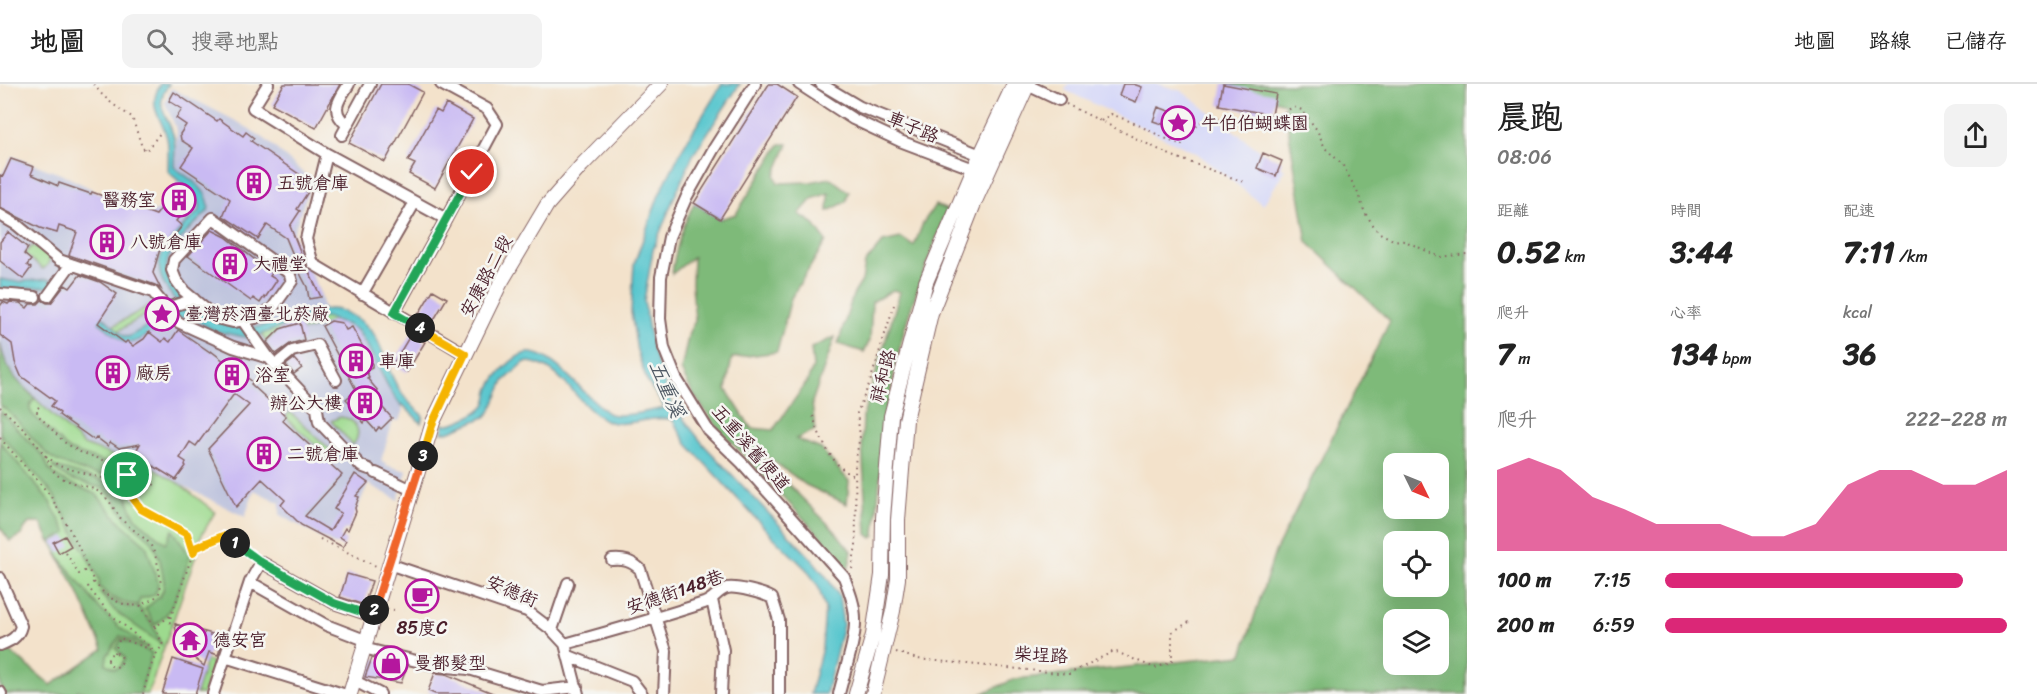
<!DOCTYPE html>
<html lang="zh-TW">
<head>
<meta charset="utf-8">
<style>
	body { margin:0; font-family:Sriracha,"LXGW WenKai TC",sans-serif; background:#f2f2f2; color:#222; height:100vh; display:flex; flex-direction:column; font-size:22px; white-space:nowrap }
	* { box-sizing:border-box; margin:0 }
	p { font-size:20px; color:#767676 }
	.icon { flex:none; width:33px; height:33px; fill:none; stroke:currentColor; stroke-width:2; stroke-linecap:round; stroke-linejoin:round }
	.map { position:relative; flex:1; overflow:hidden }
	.details { display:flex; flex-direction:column; background:#fff; width:570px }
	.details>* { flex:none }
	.needle { width:39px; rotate:133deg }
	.controls { position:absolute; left:1383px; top:369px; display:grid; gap:12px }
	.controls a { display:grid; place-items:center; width:66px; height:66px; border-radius:12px; background:#fff; box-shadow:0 6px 24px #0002; font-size:30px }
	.pin { position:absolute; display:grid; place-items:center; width:51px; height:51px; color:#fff; margin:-26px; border:3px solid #fff; border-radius:50%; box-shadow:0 2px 6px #0007 }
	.km { position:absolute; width:30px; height:30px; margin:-15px; border-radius:50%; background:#222; color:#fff; font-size:16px; line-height:30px; text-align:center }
	.round { display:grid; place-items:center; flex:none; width:63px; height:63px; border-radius:12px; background:#f2f2f2 }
	.headline { display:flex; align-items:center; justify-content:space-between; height:102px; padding:0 30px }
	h1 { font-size:33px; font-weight:700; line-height:45px }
	.stats { display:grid; grid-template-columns:repeat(3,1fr); gap:9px; height:102px; padding:6px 30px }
	.stats div { display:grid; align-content:center }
	.stats b { font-size:30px; font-weight:700 }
	.stats small { font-size:16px; font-weight:400 }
	.stats p { font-size:16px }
	.chart { height:168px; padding:12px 30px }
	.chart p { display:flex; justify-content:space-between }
	.chart svg { width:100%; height:108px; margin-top:6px; fill:#db2777; opacity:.7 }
	ul { padding:0 30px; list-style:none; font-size:20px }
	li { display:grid; grid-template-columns:96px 72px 1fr; align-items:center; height:45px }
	li i { height:15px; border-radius:8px; background:#db2777 }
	header { display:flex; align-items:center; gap:36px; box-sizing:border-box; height:84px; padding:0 30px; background:#fff; border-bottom:2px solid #e0e0e0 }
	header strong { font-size:28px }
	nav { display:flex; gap:33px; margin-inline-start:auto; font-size:21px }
	.search { width:420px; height:54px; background:#f2f2f2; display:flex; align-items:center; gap:15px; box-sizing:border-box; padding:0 21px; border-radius:12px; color:#767676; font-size:22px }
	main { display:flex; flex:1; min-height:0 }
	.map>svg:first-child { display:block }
</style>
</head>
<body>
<header>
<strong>地圖</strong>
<div class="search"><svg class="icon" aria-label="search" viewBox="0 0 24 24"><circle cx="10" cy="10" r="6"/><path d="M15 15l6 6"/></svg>搜尋地點</div>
<nav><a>地圖</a><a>路線</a><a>已儲存</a></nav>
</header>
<main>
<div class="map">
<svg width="1467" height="610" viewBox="0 0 1467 610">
	<rect width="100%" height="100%" fill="#f6f6f2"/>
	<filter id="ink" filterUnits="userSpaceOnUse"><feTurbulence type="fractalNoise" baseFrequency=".0167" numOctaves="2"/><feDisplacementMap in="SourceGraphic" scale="12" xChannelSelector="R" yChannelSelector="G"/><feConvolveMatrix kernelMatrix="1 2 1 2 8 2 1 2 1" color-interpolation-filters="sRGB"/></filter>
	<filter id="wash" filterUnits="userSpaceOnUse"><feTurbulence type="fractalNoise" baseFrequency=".008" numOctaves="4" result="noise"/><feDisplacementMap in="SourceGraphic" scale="24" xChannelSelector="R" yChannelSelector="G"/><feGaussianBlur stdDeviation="1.35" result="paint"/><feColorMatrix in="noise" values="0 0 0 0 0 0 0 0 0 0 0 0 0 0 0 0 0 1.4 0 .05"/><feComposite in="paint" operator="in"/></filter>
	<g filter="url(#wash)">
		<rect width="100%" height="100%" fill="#f3e2cb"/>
		<path fill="#d6d8f8" d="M1068 0H1158L1182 7 1285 86 1263 121 1198 70 1065 6Z"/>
		<path fill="#bec3dd" d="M171 4 238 38 265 55 310 95 308 108 293 150 321 211 326 233 348 241 358 247 367 261 390 306 403 325 399 337H393L381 377 386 379V381L407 387 398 416 368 400 348 446 345 445 335 461 280 431V419L254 406 245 433 180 400 138 375 115 372 84 361 17 297 4 278 0 259V90H2L12 72 63 91 92 105V107L156 128 171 112 176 99 183 91 174 84 177 47 165 19Z"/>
		<path fill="#9dda8e" stroke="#747c5c" stroke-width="1.5" d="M32 162 50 170C50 176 49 182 43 185L24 170Z
			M152 220 157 222V224L118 247 113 242Z
			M326 233 342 239 331 237 322 242 302 247 300 239 283 244 284 249 275 250 266 258 262 250 284 242Z
			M0 259 4 278 17 297 84 361 115 372 138 375 180 400 215 428 195 463 197 468 148 610H5L0 601V569L7 565 51 601 103 565 76 504 41 439H29L24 445 22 451 10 457 0 443Z
			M290 328 334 369 330 374 289 337 286 332Z
			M340 333C356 334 363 348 353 361L331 337Z
			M206 576 213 578 203 610H196Z"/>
		<path fill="#7eba79" stroke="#646c52" stroke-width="1.5" fill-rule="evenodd" d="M1227 0H1467V610H981L1015 595 1242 571 1275 468 1390 237 1307 158 1284 19ZM1394 380H1438V424H1394ZM1394 458H1438V502H1394ZM1394 536H1438V580H1394Z
			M780 60H788L775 91 778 99 810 98 830 94 849 108 846 118 828 127 829 109 812 115 799 130 813 139 826 157 791 214 777 268 732 274 726 305 751 344 773 346 807 298 813 283 811 264 835 253 812 318 815 346 796 355 821 365 849 397 847 420 806 401 766 372 763 375 834 446 852 468 848 486 818 450 715 341 693 310 681 286 689 248 695 237 692 200 693 173 672 190C675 164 682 143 694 119L720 135 736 130Z
			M935 121 947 126C933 165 917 203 905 243 886 311 881 381 875 451L872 454 867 450 862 359 863 332 900 208 893 206 872 218 870 256 864 268 838 260 853 211 862 197 865 179 883 158 901 154 914 162 923 139Z
			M0 259C6 287 15 295 35 314 30 321 27 323 33 331L69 366 124 385 126 390C117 388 111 391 102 391 92 391 57 379 49 372 31 356 20 335 0 321Z
			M0 327 44 373 49 385 56 392 64 397 96 410 121 439 146 461 158 498 157 506 154 511 140 515 138 521C122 520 108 513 98 501L100 499 97 491 53 410 0 350Z
			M0 358 48 415 67 449 50 458 41 439H29L24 445 22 451 10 457 0 443Z
			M52 382 109 399 114 392 126 394C125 429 139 440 166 459L173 446 190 472C182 495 176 527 155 541L145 525 159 513 163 507 164 497 160 476 152 457 126 435 112 412 102 404 70 395 61 390Z
			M56 469 100 525 119 543 149 564 120 552 107 572 106 580 115 585 120 583 125 574 116 565 121 555 152 569 140 610H91L78 606 74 610H5L0 601V569L7 565 51 601 103 565 76 504Z
			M99 508C111 516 124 525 139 523L153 542 161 560 115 527Z"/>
		<path fill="#58c6ce" stroke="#51727c" stroke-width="1.5" d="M160 0H169C152 23 169 31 174 54 176 63 174 74 174 83 188 94 213 107 208 127 192 144 159 168 168 194 170 200 175 205 179 209 184 215 190 219 196 224 236 256 263 242 308 230 321 227 329 222 342 227 387 244 378 273 399 305 405 316 415 324 423 332L421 339 403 321 401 322 390 306 367 261 358 247 348 241 326 233 284 242 262 250 254 255 215 247 187 231 151 250 149 249C143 256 133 259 125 259L96 236 100 230 124 252 128 253 182 223C138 179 165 161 200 126 202 109 178 99 168 87 168 76 169 64 167 54 161 31 147 25 160 0Z
			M722 0H740L693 71 673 116 653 166 644 217 652 264 672 320 703 360 811 474 828 495 839 512 843 541 826 610H810L822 564 825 524 818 502 807 486 772 452 687 360 672 335C666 335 660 334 653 335 639 336 621 343 607 337 576 323 562 278 525 278L504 297 490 328 485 333 448 348H442L444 340C452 342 480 329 485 321 488 316 488 309 490 304 495 292 513 272 526 269 548 265 577 302 592 315 598 319 603 327 610 330 623 334 652 326 665 324L647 297 637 267 631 228 634 180 659 111 682 65Z
			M0 195 17 198 48 195 62 203 59 207 45 203 5 205 0 204Z"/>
		<g id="blocks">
			<path fill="#c9baf3" d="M284 0H340L316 44 272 20Z
				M381 0H408L423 8 385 78 349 59Z
				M769 0H777L797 13 720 135 694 119Z
				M1123 0H1133L1142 3 1136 18 1119 11Z
				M1223 0 1276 10 1272 31 1219 21Z
				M174 8 217 37 219 35 243 52 246 48 254 54 251 57 306 95 300 103 308 108 297 125 300 127 290 142 306 182 321 213 309 215 307 203 291 172 293 171 286 154 267 141 258 155 223 132 230 115 181 82 193 64 181 56 180 50 186 41 176 34 182 25 169 17Z
				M446 20 473 35 435 104 409 90 415 80 408 77 436 26 441 29Z
				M1158 23 1194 36 1189 49 1153 37Z
				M1263 69 1282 77 1276 92 1257 84Z
				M11 75 34 83 31 90 58 102 59 99 91 110 92 108 156 131 170 113 186 124 176 137 182 142 163 166 160 165 153 189 161 205 155 201 69 171 77 148 59 142 57 149 40 144 0 124V91L3 92Z
				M212 146 226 153 272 189 270 192 277 196 265 214 264 213 260 219 253 214 251 217 188 172Z
				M8 148 28 164 24 170 31 176 27 181 31 184 23 195 0 177V158Z
				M80 191 100 198 117 210 98 239 125 259 127 257 133 262 144 255 149 248 162 258 165 254 170 258 178 246 210 268 211 267 224 277 226 275 235 282 234 284 253 298 251 300 286 332 282 336 342 391 305 432 330 447 341 429 334 425 355 390 368 399 356 412 359 413 355 424 356 428 348 446 345 444 340 453 346 457 343 463 301 441 281 421 285 416 262 395 236 423 208 365 249 321 234 310 196 362 190 358 180 374 186 378 185 381 186 382 176 396 134 370 140 360 119 364 110 358 108 362 96 353 94 356 59 331 60 329 51 322 55 317 21 292 15 278 12 260 0 251V222L3 218 8 220 10 218 20 219 27 224 30 220H38L42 216 47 219H51L65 201 70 204Z
				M433 206 447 214 432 239 418 231Z
				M331 237 342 239 346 246 352 243 372 280V284L366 287 369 293 367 294 378 307 372 312 392 334 381 345 379 343 376 347 366 336 364 339 352 325 354 323 346 315 356 306 322 242Z
				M300 239 304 256 290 260 276 270 267 258 280 245Z
				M411 250 425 258 407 288 393 280Z
				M294 275 302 284 294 290 286 281Z
				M65 452 71 462 59 469 53 458Z
				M347 490 372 497 364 521 340 513Z
				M175 540 224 553 218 571 209 568 204 582 178 561Z
				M372 574 407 583 401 599 365 593Z
				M173 575 203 585 195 610H162Z
				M435 589 446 590 495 610H435L428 607Z"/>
		</g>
	</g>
	<g filter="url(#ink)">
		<use href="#blocks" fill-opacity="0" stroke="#856363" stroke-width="1.5"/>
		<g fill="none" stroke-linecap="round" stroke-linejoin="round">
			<g stroke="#856363" stroke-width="14">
				<path id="minor" d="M268 0 253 24 327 70
					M441 0 487 25 497 40 446 135 327 70 306 155 313 180 465 270
					M755 0 713 66 687 112 669 153 661 193 660 235 664 264 676 294 708 346 742 379 844 493C849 506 855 521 855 535 856 557 844 588 839 610
					M799 0 853 35 900 57 979 87
					M821 0 860 23 988 74
					M1025 0 1059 16
					M347 41C329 26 339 16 349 0
					M342 51 370 0
					M0 131 17 141 59 176 153 208 178 238 233 263 269 274 317 325 319 338 361 382 369 385
					M213 134 289 189 292 197 272 225 255 234 233 238 216 234 184 207 176 196 172 186 174 176Z
					M0 210 35 213
					M362 210 415 118
					M48 212 71 180
					M167 224 194 215
					M394 229 446 135
					M243 237 269 274
					M275 281 292 267 317 261 336 296
					M376 389 412 406
					M612 476C624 475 631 477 640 485L666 567 664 610
					M389 480 527 527 552 546 565 560 578 610
					M0 494 21 542C18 554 10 557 0 561
					M250 498 326 541 365 556
					M712 516 723 566 721 610
					M552 546 568 499
					M565 560C612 547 658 534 704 519 715 515 717 507 727 504 736 502 763 509 772 514L779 536V610
					M363 564 437 582 469 585 542 607 577 603
					M569 572 632 597 642 610
					M225 573 343 610
					M353 596 380 610
					M0 608 1 610
					M213 610 250 498 261 478 334 519 373 532"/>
			</g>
			<g stroke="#856363" stroke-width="16">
				<path id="major" d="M350 610 433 338 500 200 547 121 582 81 661 0
					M856 610 873 551 882 491 883 434 891 332 926 198 974 85 1014 0
					M873 610 893 527 898 495V436L906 336 931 229 975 117 1028 0"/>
			</g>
			<path stroke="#856363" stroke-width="2" stroke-dasharray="1.5 4.5" stroke-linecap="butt" d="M94 0C102 14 119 25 132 33L142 63 146 67 161 48
				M1066 20 1170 71 1244 98
				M1101 37 1111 30 1132 38 1181 62 1200 38 1221 33 1242 43H1249L1265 40 1293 23 1302 26 1317 46 1325 64 1342 80 1357 107 1365 129 1378 148 1393 156 1405 157 1440 173 1467 170
				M0 323C16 337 32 353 44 370 49 376 50 384 56 390 68 400 86 400 99 408 110 415 114 426 122 436 130 444 142 451 150 460 156 469 164 499 159 509 156 515 146 518 140 521L155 543
				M39 323 36 325 38 331 64 358 80 368 129 385 130 392 155 401
				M813 332C820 354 832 384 855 392
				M0 354 50 411 76 457 94 498 88 503 109 529 156 568
				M46 372 59 382 106 395 114 390 130 392 133 414 141 425 187 450 193 469
				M320 455 376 482
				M66 469 79 490 88 485
				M852 485 856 461 855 379 860 352 857 329 870 298 894 221
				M94 498C105 512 121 524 140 521
				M387 525 394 526
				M222 555 169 538 194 466 195 464 223 452 253 473
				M896 568 917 575 1069 590 1114 567 1155 584 1172 578V548L1191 537
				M114 569 120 554 155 567
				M108 576a7 7 0 1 1 14 0a7 7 0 1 1-14 0Z
				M76 609 81 610
				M143 610C148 593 151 574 163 561L155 543 171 531"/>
			<use href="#minor" stroke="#fff" stroke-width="10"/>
			<use href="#major" stroke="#fff" stroke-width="14"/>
		</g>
	</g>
	<g fill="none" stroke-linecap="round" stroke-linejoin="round" filter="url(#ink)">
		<g stroke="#fff" stroke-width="12">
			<path id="split-1" d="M127 391 130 392 133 414 141 425 187 450 193 469 195 464 223 452 235 459"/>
		</g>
		<g stroke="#fff" stroke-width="12">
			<path id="split-2" d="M235 459 261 478 334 519 373 532 374 526"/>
		</g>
		<g stroke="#fff" stroke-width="12">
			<path id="split-3" d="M374 526 423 372"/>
		</g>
		<g stroke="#fff" stroke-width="12">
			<path id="split-4" d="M420 244 465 270 433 338 423 372"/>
		</g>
		<g stroke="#fff" stroke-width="12">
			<path id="split-5" d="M420 244 394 229 472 88"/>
		</g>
		<use href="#split-1" stroke="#f5b400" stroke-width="8"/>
		<use href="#split-2" stroke="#22a559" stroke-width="8"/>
		<use href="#split-3" stroke="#f0652b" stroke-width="8"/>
		<use href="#split-4" stroke="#f5b400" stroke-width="8"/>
		<use href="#split-5" stroke="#22a559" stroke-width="8"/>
	</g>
	<defs>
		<g id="sight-ring" transform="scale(1.725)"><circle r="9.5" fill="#f6f6f2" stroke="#b5179e" stroke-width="1.5"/><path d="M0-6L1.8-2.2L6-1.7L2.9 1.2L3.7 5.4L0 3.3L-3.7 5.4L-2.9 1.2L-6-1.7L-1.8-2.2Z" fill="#b5179e"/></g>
		<g id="building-ring" transform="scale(1.725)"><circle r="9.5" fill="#f6f6f2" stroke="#b5179e" stroke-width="1.5"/><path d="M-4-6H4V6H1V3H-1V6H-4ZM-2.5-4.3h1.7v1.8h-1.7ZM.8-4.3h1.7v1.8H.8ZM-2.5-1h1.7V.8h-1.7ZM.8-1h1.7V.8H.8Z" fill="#b5179e"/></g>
		<g id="cafe-ring" transform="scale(1.725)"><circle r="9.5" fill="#f6f6f2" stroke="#b5179e" stroke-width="1.5"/><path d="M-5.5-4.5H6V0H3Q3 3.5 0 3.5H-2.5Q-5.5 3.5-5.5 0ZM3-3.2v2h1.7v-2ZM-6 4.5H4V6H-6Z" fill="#b5179e"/></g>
		<g id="temple-ring" transform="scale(1.725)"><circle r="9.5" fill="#f6f6f2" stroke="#b5179e" stroke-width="1.5"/><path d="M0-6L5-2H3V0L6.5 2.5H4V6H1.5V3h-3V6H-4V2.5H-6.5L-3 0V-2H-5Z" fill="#b5179e"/></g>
		<g id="shop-ring" transform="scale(1.725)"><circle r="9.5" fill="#f6f6f2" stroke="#b5179e" stroke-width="1.5"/><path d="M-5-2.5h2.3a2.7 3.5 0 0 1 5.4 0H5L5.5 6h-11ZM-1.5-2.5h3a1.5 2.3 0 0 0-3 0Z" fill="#b5179e"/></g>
	</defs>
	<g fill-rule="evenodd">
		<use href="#sight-ring" x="1178" y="39"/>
		<use href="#building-ring" x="254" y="99"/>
		<use href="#building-ring" x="179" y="116"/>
		<use href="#building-ring" x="107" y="158"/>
		<use href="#building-ring" x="230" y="180"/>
		<use href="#sight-ring" x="162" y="230"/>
		<use href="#building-ring" x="356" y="277"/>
		<use href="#building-ring" x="113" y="289"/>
		<use href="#building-ring" x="232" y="291"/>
		<use href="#building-ring" x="365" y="319"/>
		<use href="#building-ring" x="264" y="370"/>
		<use href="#cafe-ring" x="422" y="512"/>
		<use href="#temple-ring" x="190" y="556"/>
		<use href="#shop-ring" x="391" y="579"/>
	</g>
	<g text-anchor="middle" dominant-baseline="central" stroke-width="5" stroke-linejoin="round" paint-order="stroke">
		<g font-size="18" fill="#4a1f2b" stroke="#f6f6f2" text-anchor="start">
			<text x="1201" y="39">牛伯伯蝴蝶園</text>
			<text x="277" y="99">五號倉庫</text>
			<text x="156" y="116" text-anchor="end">醫務室</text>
			<text x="130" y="158">八號倉庫</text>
			<text x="253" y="180">大禮堂</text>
			<text x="185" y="230">臺灣菸酒臺北菸廠</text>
			<text x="379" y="277">車庫</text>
			<text x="136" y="289">廠房</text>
			<text x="255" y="291">浴室</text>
			<text x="342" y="319" text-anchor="end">辦公大樓</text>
			<text x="287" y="370">二號倉庫</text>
			<text x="422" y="544" text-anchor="middle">85度C</text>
			<text x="213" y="556">德安宮</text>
			<text x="414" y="579">曼都髮型</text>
		</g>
		<g font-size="18" fill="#4a1f2b" stroke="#f6f6f2">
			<text transform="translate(913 43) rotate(23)">車子路</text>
			<text transform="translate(486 192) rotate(-62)">安康路二段</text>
			<text transform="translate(883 292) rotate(-75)">祥和路</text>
			<text transform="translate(751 364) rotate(49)">五重溪舊便道</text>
			<text transform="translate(512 507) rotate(23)">安德街</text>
			<text transform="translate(675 508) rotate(-19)">安德街148巷</text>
			<text transform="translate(1041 571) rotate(3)">柴埕路</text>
		</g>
		<g font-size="20" font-style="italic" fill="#4f5964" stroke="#f6f6f2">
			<text transform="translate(667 305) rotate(67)">五重溪</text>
		</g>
	</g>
</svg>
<div class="controls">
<a><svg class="needle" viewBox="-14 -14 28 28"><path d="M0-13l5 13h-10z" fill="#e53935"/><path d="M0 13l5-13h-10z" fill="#767676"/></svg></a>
<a><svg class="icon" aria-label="locate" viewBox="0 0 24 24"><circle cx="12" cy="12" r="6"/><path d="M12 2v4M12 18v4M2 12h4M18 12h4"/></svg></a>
<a><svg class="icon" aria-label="layers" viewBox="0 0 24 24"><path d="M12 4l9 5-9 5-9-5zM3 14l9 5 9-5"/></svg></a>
</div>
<div class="pin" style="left:127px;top:391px;background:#1e9e55"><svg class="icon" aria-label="arrive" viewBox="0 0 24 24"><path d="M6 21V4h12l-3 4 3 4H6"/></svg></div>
<div class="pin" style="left:472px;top:88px;background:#d93025"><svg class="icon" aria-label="check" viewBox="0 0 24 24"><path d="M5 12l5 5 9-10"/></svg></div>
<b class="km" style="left:235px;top:459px">1</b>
<b class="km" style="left:374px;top:526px">2</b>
<b class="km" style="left:423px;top:372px">3</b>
<b class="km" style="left:420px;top:244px">4</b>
</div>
<section class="details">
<div class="headline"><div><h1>晨跑</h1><p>08:06</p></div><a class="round"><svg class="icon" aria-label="share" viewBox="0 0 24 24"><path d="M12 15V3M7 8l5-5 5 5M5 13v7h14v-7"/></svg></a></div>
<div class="stats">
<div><p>距離</p><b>0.52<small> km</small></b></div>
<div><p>時間</p><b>3:44</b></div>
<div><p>配速</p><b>7:11<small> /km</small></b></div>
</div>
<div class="stats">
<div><p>爬升</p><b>7<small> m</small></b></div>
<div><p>心率</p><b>134<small> bpm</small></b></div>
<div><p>kcal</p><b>36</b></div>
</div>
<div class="chart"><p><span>爬升</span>222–228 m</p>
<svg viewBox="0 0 160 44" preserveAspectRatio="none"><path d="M0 44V11L10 6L20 11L30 22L40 27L50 33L60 33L70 33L80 38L90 38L100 33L110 17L120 11L130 11L140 17L150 17L160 11V44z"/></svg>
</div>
<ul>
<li><b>100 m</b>7:15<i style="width:87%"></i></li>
<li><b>200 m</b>6:59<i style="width:100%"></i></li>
</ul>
</section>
</main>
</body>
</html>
